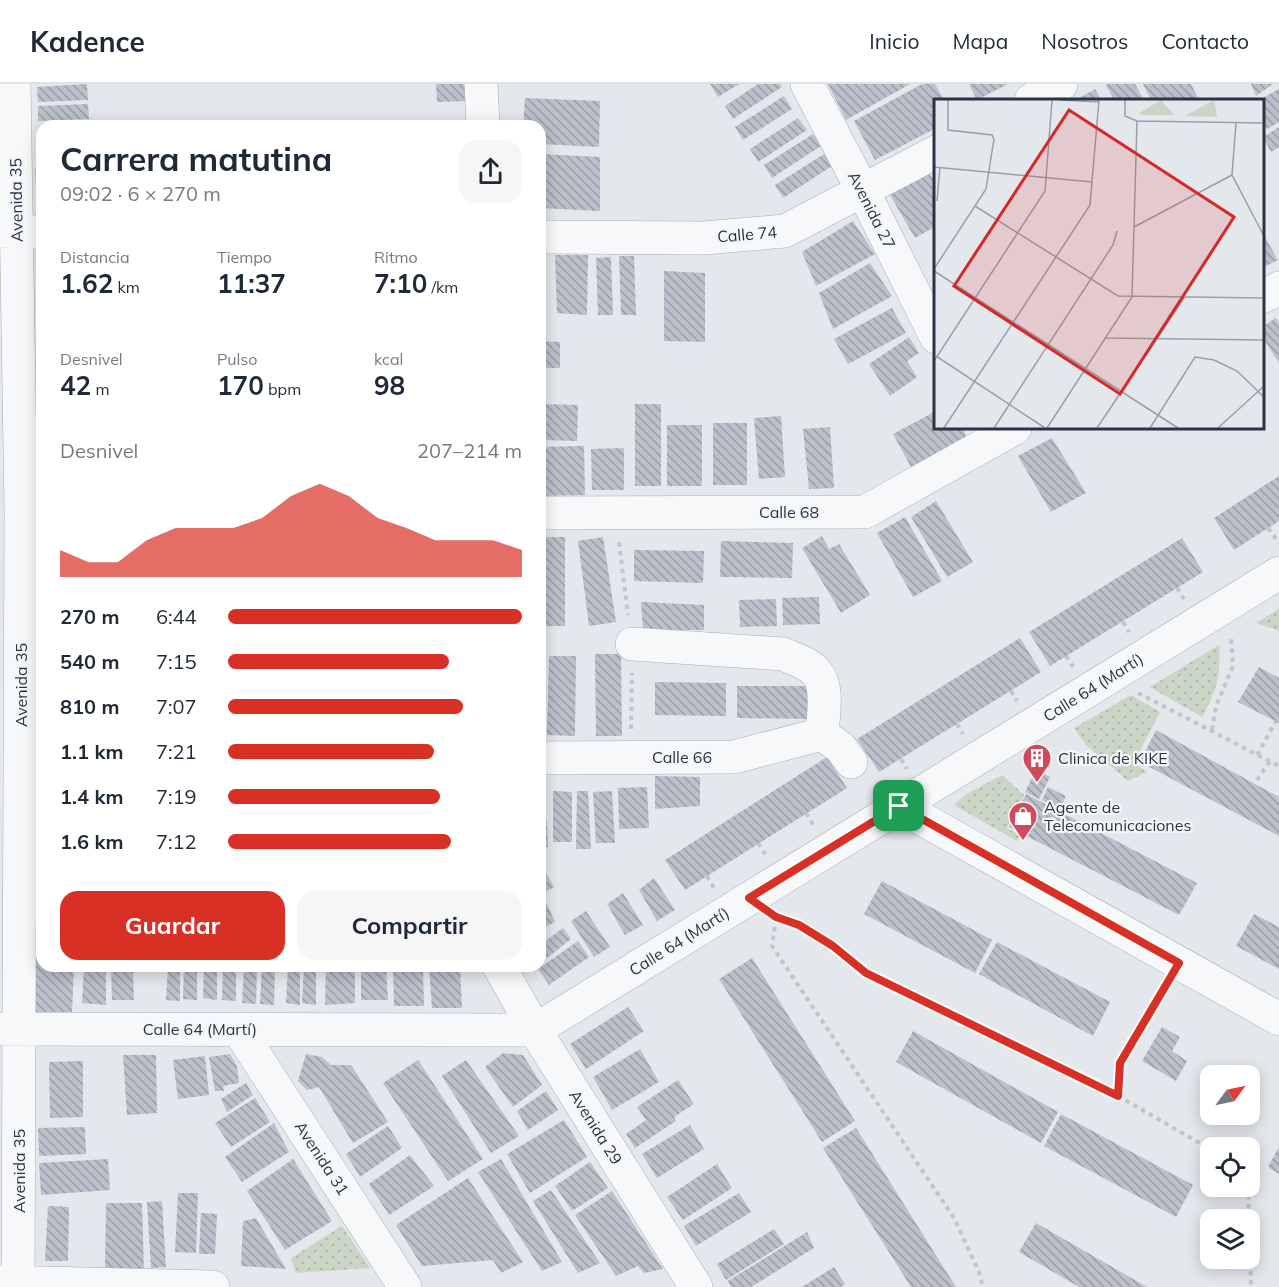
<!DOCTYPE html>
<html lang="es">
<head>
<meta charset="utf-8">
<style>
	body { margin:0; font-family:Mulish,sans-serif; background:#f6f6f7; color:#1f2937; height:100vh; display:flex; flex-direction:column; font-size:22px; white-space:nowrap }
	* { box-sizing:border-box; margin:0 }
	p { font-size:20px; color:#747a83 }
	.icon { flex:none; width:33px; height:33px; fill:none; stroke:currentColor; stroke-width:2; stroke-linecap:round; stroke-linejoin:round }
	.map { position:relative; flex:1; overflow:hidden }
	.panel { position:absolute; left:36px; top:36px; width:510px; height:852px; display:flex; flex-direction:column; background:#fff; border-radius:18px; box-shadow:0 3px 15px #0003 }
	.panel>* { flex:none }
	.needle { width:39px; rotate:57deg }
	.tools { position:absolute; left:1200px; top:981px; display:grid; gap:12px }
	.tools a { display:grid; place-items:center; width:60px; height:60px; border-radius:12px; background:#fff; box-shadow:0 3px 15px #0003; font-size:30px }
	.pin { position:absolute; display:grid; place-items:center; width:51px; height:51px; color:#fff; margin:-26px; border-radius:12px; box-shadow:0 3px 9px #0006 }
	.round { display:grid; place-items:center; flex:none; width:63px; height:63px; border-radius:18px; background:#f6f6f7 }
	.overview { display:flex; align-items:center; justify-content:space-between; height:102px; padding:0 24px }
	h1 { font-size:33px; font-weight:700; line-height:45px }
	.metrics { display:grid; grid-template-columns:repeat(3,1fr); gap:9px; height:102px; padding:6px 24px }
	.metrics div { display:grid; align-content:center }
	.metrics b { font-size:26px; font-weight:700 }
	.metrics small { font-size:16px; font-weight:400 }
	.metrics p { font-size:16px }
	.chart { height:168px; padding:12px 24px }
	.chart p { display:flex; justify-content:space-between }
	.chart svg { width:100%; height:108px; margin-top:6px; fill:#d93025; opacity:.7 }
	.button { display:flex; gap:12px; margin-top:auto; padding:12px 24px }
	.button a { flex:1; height:69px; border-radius:18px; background:#d93025; color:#fff; font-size:24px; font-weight:700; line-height:69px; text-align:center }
	.button a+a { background:#f6f6f7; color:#1f2937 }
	ul { padding:0 24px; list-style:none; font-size:20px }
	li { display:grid; grid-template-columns:96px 72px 1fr; align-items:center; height:45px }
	li i { height:15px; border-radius:8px; background:#d93025 }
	header { display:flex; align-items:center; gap:36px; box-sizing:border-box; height:84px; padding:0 30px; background:#fff; border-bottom:2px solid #e0e1e3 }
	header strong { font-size:28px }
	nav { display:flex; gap:33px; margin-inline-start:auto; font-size:21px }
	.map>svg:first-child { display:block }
</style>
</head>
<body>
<header>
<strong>Kadence</strong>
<nav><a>Inicio</a><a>Mapa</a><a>Nosotros</a><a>Contacto</a></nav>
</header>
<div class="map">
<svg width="1279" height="1203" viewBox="0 0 1279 1203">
	<defs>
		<pattern id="grass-dots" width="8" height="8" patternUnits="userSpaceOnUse" patternTransform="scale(1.5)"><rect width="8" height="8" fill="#c9d6c5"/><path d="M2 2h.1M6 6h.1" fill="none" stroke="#adb8ab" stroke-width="1.8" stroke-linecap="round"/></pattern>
		<pattern id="building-back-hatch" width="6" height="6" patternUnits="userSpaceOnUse" patternTransform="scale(1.5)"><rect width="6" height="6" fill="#bbc0ca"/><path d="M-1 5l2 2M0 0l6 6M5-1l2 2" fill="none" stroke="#989da6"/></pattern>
	</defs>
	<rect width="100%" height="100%" fill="#e4e7ec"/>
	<path fill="url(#grass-dots)" d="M1279 525V547L1256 539Z
		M1219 561C1221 590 1217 607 1202 633L1150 603Z
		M1131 611 1160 628 1134 679 1147 688 1128 697 1086 661 1074 644Z
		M1002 691 1024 711 1007 744 1020 751 1017 757 954 721 965 711Z
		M342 1142 370 1184 296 1189 291 1174Z"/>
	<path fill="url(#building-back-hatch)" d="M87 0 88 16 38 18 37 3Z
		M436 0H470V17L437 18Z
		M710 0H739L718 13Z
		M758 0H780L782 3 733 35 725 22Z
		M828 0H910L846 36Z
		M922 0H935L944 16H936V44L875 76 854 37Z
		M969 0H1008L977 16Z
		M1108 0H1135L1144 16H1114L1106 1Z
		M1143 0H1191L1199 16H1151Z
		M1251 0H1273L1256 12Z
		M1095 5 1101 16H1083L1081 13Z
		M1279 5V38L1267 45 1262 36V16H1259Z
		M784 12 792 25 743 56 735 43Z
		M525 14 600 17 599 63 540 60V42H523Z
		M88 20 89 35 38 37V22Z
		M798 34 807 46 758 78 750 65Z
		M298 36 317 37V42H298Z
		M1279 43V63L1271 68 1263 53Z
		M813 50 821 62 772 94 764 81Z
		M36 63H42V79H36Z
		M540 70 600 73V127L540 124Z
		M824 70 832 82 783 114 775 101Z
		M42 83V98L36 99 35 84Z
		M929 89 936 100V142L915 154 890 111Z
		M853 137 875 170 816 202 802 168Z
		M1262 148 1278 176 1262 184Z
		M540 167H543L546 242H540Z
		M555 171H588L587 231 557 229Z
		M619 172H634L636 231H621Z
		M611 173 613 231H598L596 174Z
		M870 179 892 212 833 245 819 209Z
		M664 187 705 189V258L664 257Z
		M892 224 906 249 848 280 834 255Z
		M1276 234 1279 239V279L1262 252V243Z
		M909 253 919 269 907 277 917 293 890 312 869 280Z
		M540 257 560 258V284H540Z
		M540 320 578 321 577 357 540 356Z
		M635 320H661V402H635Z
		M936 327V344H962L967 353 911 383 893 350Z
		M781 332 785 393 759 395 754 334Z
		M713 339H747V401H713Z
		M667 341H702V402H667Z
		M830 343 834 404 809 405 803 345Z
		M1052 354 1086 409 1051 428 1018 372Z
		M584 362 585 411 540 412V363Z
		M624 364V406H592L591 365Z
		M1279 392V437L1234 466 1214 434Z
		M936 417 973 478 947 493 911 433Z
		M905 433 942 497 913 513 877 449Z
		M822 452 829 465 839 460 870 511 841 529 802 464Z
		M540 453H565V542H540Z
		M603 453 616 538 589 542 578 457Z
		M1182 454 1203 488 1050 582 1029 548Z
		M721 457 793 459 792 494 720 493Z
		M634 466 704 467 703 499 634 497Z
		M819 513 820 540 783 541 782 514Z
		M776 515 777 542 740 543 739 516Z
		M641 518 704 521V546H643Z
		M1020 554 1041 588 879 688 857 655Z
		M595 570H621L622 652H596Z
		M549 572H576L575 652 547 651Z
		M1259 583 1279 594V639L1238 618Z
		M655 598 726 599V632L655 631Z
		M737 602H808V635L737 634Z
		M1156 646 1279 713V752L1140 678Z
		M827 673 847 704 685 806 665 776Z
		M1036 686 1050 693 1039 715 1025 708Z
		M655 692 700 693V722L655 725Z
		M540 703H544V729H540Z
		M647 703 649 744 619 745 618 704Z
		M1048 703 1066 712 1059 725 1042 716Z
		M553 707 572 708V758H553Z
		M577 707H588L591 765H576Z
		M612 707 615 759H596L593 708Z
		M1026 710 1197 799 1179 831 1009 743Z
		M547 737 548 763H540V738Z
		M545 768 546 780 540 783V769Z
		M543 784 554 803 540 811V786Z
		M654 794 675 826 657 837 639 806Z
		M882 797 992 856 975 889 864 830Z
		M623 809 643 841 625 851 607 820Z
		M546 818 555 838 540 845V820Z
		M586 827 610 863 594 873 571 837Z
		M1254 830 1279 843V885L1236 862Z
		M36 844H42V882H74L72 928H34Z
		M563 844 571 855 547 874 540 866V861Z
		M578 857 589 873 549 901 538 885Z
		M997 858 1110 918 1093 952 979 890Z
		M752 874 855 1037 822 1058 719 895Z
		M84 882H106V921L82 919Z
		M111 882H133L134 916H112Z
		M168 882H180V917L166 916Z
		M184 882H197V916L183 915Z
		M204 882H217V916L203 914Z
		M223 882H236V917L222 916Z
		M244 882H257L256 920 242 919Z
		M262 882H275L274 921 260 920Z
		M288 882H300V921L286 919Z
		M304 882H316V921L302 919Z
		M326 882H355V919L325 921Z
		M361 882H386L388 916H361Z
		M393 882H423L424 922H394Z
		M429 882H460L462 924H432Z
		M628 923 644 947 586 985 570 960Z
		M1162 943 1180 953 1172 967 1187 977 1176 997 1142 977Z
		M913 947 1058 1028 1041 1059 896 978Z
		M640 965 659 998 612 1026 593 993Z
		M503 969 523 971 542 1001 513 1023 485 983Z
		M230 970 237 982 239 999 223 1002 224 1007H215L209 973Z
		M306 970 322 973 331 981H351L388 1038 353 1059 319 1003 307 1006 298 997Z
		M123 971H156L157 1029 127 1031Z
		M205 972 209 1011 178 1015 173 976Z
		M418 976 483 1075 448 1097 383 999Z
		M466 976 519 1052 491 1069 442 992Z
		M83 977V1033L50 1034 49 978Z
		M678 996 694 1020 674 1033 676 1037 635 1064 626 1050 646 1036 637 1023Z
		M246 999 253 1011 227 1028 221 1015Z
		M546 1007 558 1026 528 1046 517 1027Z
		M255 1014 270 1038 231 1063 215 1039Z
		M1061 1030 1193 1101 1176 1133 1044 1062Z
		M564 1036 587 1073 530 1109 507 1070Z
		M274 1039 289 1068 242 1098 225 1073Z
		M690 1041 704 1065 657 1094 642 1070Z
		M388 1042 402 1064 360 1093 346 1070Z
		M85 1043 86 1070 39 1072 38 1044Z
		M856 1044 956 1203H911L823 1064Z
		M1279 1063V1090L1268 1083Z
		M410 1071 434 1102 389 1131 369 1100Z
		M108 1075 110 1106 41 1111 39 1079Z
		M293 1075 332 1137 285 1166 247 1107Z
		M501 1075 562 1178 542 1187 478 1088Z
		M590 1078 608 1104 572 1127 555 1102Z
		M717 1080 732 1104 683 1136 667 1113Z
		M468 1094 523 1178 501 1189 493 1176 422 1182 396 1141Z
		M551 1106 600 1179 578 1189 533 1117Z
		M612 1107 663 1185 644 1189 638 1182 616 1192 575 1131Z
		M178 1109H198L196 1169 175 1168Z
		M739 1109 751 1128 696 1162 684 1142Z
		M162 1117 166 1183 151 1184 147 1118Z
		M106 1119H142L144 1185 105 1184Z
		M48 1122 69 1123 68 1177H45Z
		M201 1129 217 1130 215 1170H199Z
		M256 1134 286 1185 241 1182 243 1137Z
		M1036 1139 1147 1203H1079L1019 1168Z
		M774 1145 784 1160 726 1196 717 1180Z
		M807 1148 814 1164 751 1203H731L728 1197Z
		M834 1183 845 1200 841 1203H802Z"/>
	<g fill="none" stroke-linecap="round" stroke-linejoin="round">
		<g stroke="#a9aeb7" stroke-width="34">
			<path id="minor" d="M14 0 21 427 18 1203
				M481 0 483 42
				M807 0 863 107 936 253
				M1031 16 1061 0
				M0 147 42 148
				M540 153 704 154 785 147 936 68
				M1262 213 1279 204
				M540 429 865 428 1015 344
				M632 560 783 570C794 575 809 579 817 589 829 603 823 632 822 650
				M822 650 841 664 851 678
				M540 674 734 673 822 650
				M899 722 1279 935
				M499 882 535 946 696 1203
				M0 945 535 946 1279 489
				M238 945 405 1203
				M0 1198 213 1203"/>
		</g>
		<path stroke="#c2c5cb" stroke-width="4" stroke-dasharray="4.5 4.5" stroke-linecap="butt" d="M1268 444 1279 459
			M619 458 628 531
			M1177 504 1184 515
			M1123 538 1129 548
			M1066 572 1073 583
			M1011 607 1017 617
			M1138 609 1279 682
			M957 640 963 650
			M631 645 632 589
			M1212 646 1216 622 1233 582 1231 553
			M1257 671 1276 637
			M901 675 907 685
			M1257 696 1270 677
			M806 729 814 742
			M758 759 766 771
			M707 792 714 804
			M776 833 799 841 833 862 866 889 1118 1012 1210 1065
			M776 834 772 862 954 1134 979 1188 983 1203
			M1118 1012 1120 979 1164 905
			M1248 1102 1249 1136
			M1250 1160 1251 1203"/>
		<use href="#minor" stroke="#f7f8fa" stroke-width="33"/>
	</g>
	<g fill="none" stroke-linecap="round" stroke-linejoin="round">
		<g stroke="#fff" stroke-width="12">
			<path id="route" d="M899 722 1179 879 1120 979 1118 1012 866 889 833 862 799 841 776 833 749 814Z"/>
		</g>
		<use href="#route" stroke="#d93025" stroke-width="8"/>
	</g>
	<defs>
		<g id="building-pin" transform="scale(1.5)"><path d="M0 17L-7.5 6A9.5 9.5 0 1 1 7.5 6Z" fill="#d1495b" stroke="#f4f6f9"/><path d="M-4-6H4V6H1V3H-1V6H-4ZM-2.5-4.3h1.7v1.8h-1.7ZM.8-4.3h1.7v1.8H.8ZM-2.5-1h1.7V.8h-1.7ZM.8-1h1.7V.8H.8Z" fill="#fff"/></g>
		<g id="shop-pin" transform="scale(1.5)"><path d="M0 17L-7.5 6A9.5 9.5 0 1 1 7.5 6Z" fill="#d1495b" stroke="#f4f6f9"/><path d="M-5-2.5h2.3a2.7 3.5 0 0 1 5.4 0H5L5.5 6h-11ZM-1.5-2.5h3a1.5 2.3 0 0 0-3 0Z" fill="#fff"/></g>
	</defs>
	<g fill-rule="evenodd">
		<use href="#building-pin" x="1037" y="674"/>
		<use href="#shop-pin" x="1023" y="732"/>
	</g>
	<g text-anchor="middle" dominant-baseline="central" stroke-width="4.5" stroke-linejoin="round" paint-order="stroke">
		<g font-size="16" fill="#2b3445" stroke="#f4f6f9">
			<text transform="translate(16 116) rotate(-91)">Avenida 35</text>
			<text transform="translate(872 126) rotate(63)">Avenida 27</text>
			<text transform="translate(747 150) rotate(-5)">Calle 74</text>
			<text x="789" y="428">Calle 68</text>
			<text transform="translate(21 601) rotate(-90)">Avenida 35</text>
			<text transform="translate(1093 603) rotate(-32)">Calle 64 (Martí)</text>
			<text x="682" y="673">Calle 66</text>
			<text transform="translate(679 857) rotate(-32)">Calle 64 (Martí)</text>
			<text x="200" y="945">Calle 64 (Martí)</text>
			<text transform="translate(596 1043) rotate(58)">Avenida 29</text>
			<text transform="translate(322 1074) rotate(57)">Avenida 31</text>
			<text transform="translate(19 1087) rotate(-90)">Avenida 35</text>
		</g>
		<g font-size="16" fill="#2b3445" stroke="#f4f6f9" text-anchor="start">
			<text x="1058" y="674">Clinica de KIKE</text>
			<text x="1044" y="723">Agente de<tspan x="1044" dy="18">Telecomunicaciones</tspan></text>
		</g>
	</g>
	<g transform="translate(934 15)">
		<rect width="330" height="330" fill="#e4e7ec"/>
		<path d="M227 1 240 16H207L205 14ZM280 1 283 18 251 17 254 15Z" fill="#c9d6c5"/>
		<path fill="none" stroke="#9a9fa9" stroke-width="1.5" d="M126 1 165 3M191 1V17L203 22 330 24M302 24 298 76 330 137M0 68 158 83M3 102 6 68M41 107 184 197 330 199M200 128 298 76M0 170 52 90 60 40 58 36 14 31V1M0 172 244 329M172 239 330 241M2 257 111 329M0 262 111 92 118 1M10 329 156 106 165 1M60 329 179 146 183 132M113 329 198 198 203 22M163 329 250 199M216 329 261 258 280 261 303 272 330 298M284 329 330 287"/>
		<path fill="#d62828" fill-opacity="0.15" stroke="#d62828" stroke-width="3" d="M135 11 300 118 186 295 20 187Z"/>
		<rect width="330" height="330" fill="none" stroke="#2b3445" stroke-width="3"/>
	</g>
</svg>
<div class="tools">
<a><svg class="needle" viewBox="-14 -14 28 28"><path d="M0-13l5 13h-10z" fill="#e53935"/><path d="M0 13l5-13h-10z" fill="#747a83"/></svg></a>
<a><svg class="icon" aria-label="locate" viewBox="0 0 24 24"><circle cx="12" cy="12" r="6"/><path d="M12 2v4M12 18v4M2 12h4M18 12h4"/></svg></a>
<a><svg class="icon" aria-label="layers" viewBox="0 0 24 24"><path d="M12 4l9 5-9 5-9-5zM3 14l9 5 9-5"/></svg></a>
</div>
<div class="pin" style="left:899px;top:722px;background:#1e9e55"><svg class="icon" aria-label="arrive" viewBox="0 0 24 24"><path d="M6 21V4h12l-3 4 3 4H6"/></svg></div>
<section class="panel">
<div class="overview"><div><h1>Carrera matutina</h1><p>09:02 · 6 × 270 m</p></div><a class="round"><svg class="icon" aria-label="share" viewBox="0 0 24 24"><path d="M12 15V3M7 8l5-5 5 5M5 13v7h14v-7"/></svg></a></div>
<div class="metrics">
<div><p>Distancia</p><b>1.62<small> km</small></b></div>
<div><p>Tiempo</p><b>11:37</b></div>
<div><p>Ritmo</p><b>7:10<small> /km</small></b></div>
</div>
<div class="metrics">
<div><p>Desnivel</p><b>42<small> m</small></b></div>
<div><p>Pulso</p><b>170<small> bpm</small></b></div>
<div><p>kcal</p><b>98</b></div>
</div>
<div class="chart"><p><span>Desnivel</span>207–214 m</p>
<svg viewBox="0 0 160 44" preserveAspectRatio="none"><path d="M0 44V33L10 38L20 38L30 29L40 24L50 24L60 24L70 20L80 11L90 6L100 11L110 20L120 24L130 29L140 29L150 29L160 33V44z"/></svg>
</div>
<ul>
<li><b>270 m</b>6:44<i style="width:100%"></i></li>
<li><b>540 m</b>7:15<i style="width:75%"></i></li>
<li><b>810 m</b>7:07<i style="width:80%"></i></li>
<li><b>1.1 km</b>7:21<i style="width:70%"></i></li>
<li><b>1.4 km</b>7:19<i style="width:72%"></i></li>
<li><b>1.6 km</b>7:12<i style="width:76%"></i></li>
</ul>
<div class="button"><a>Guardar</a><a>Compartir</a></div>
</section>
</div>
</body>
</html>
